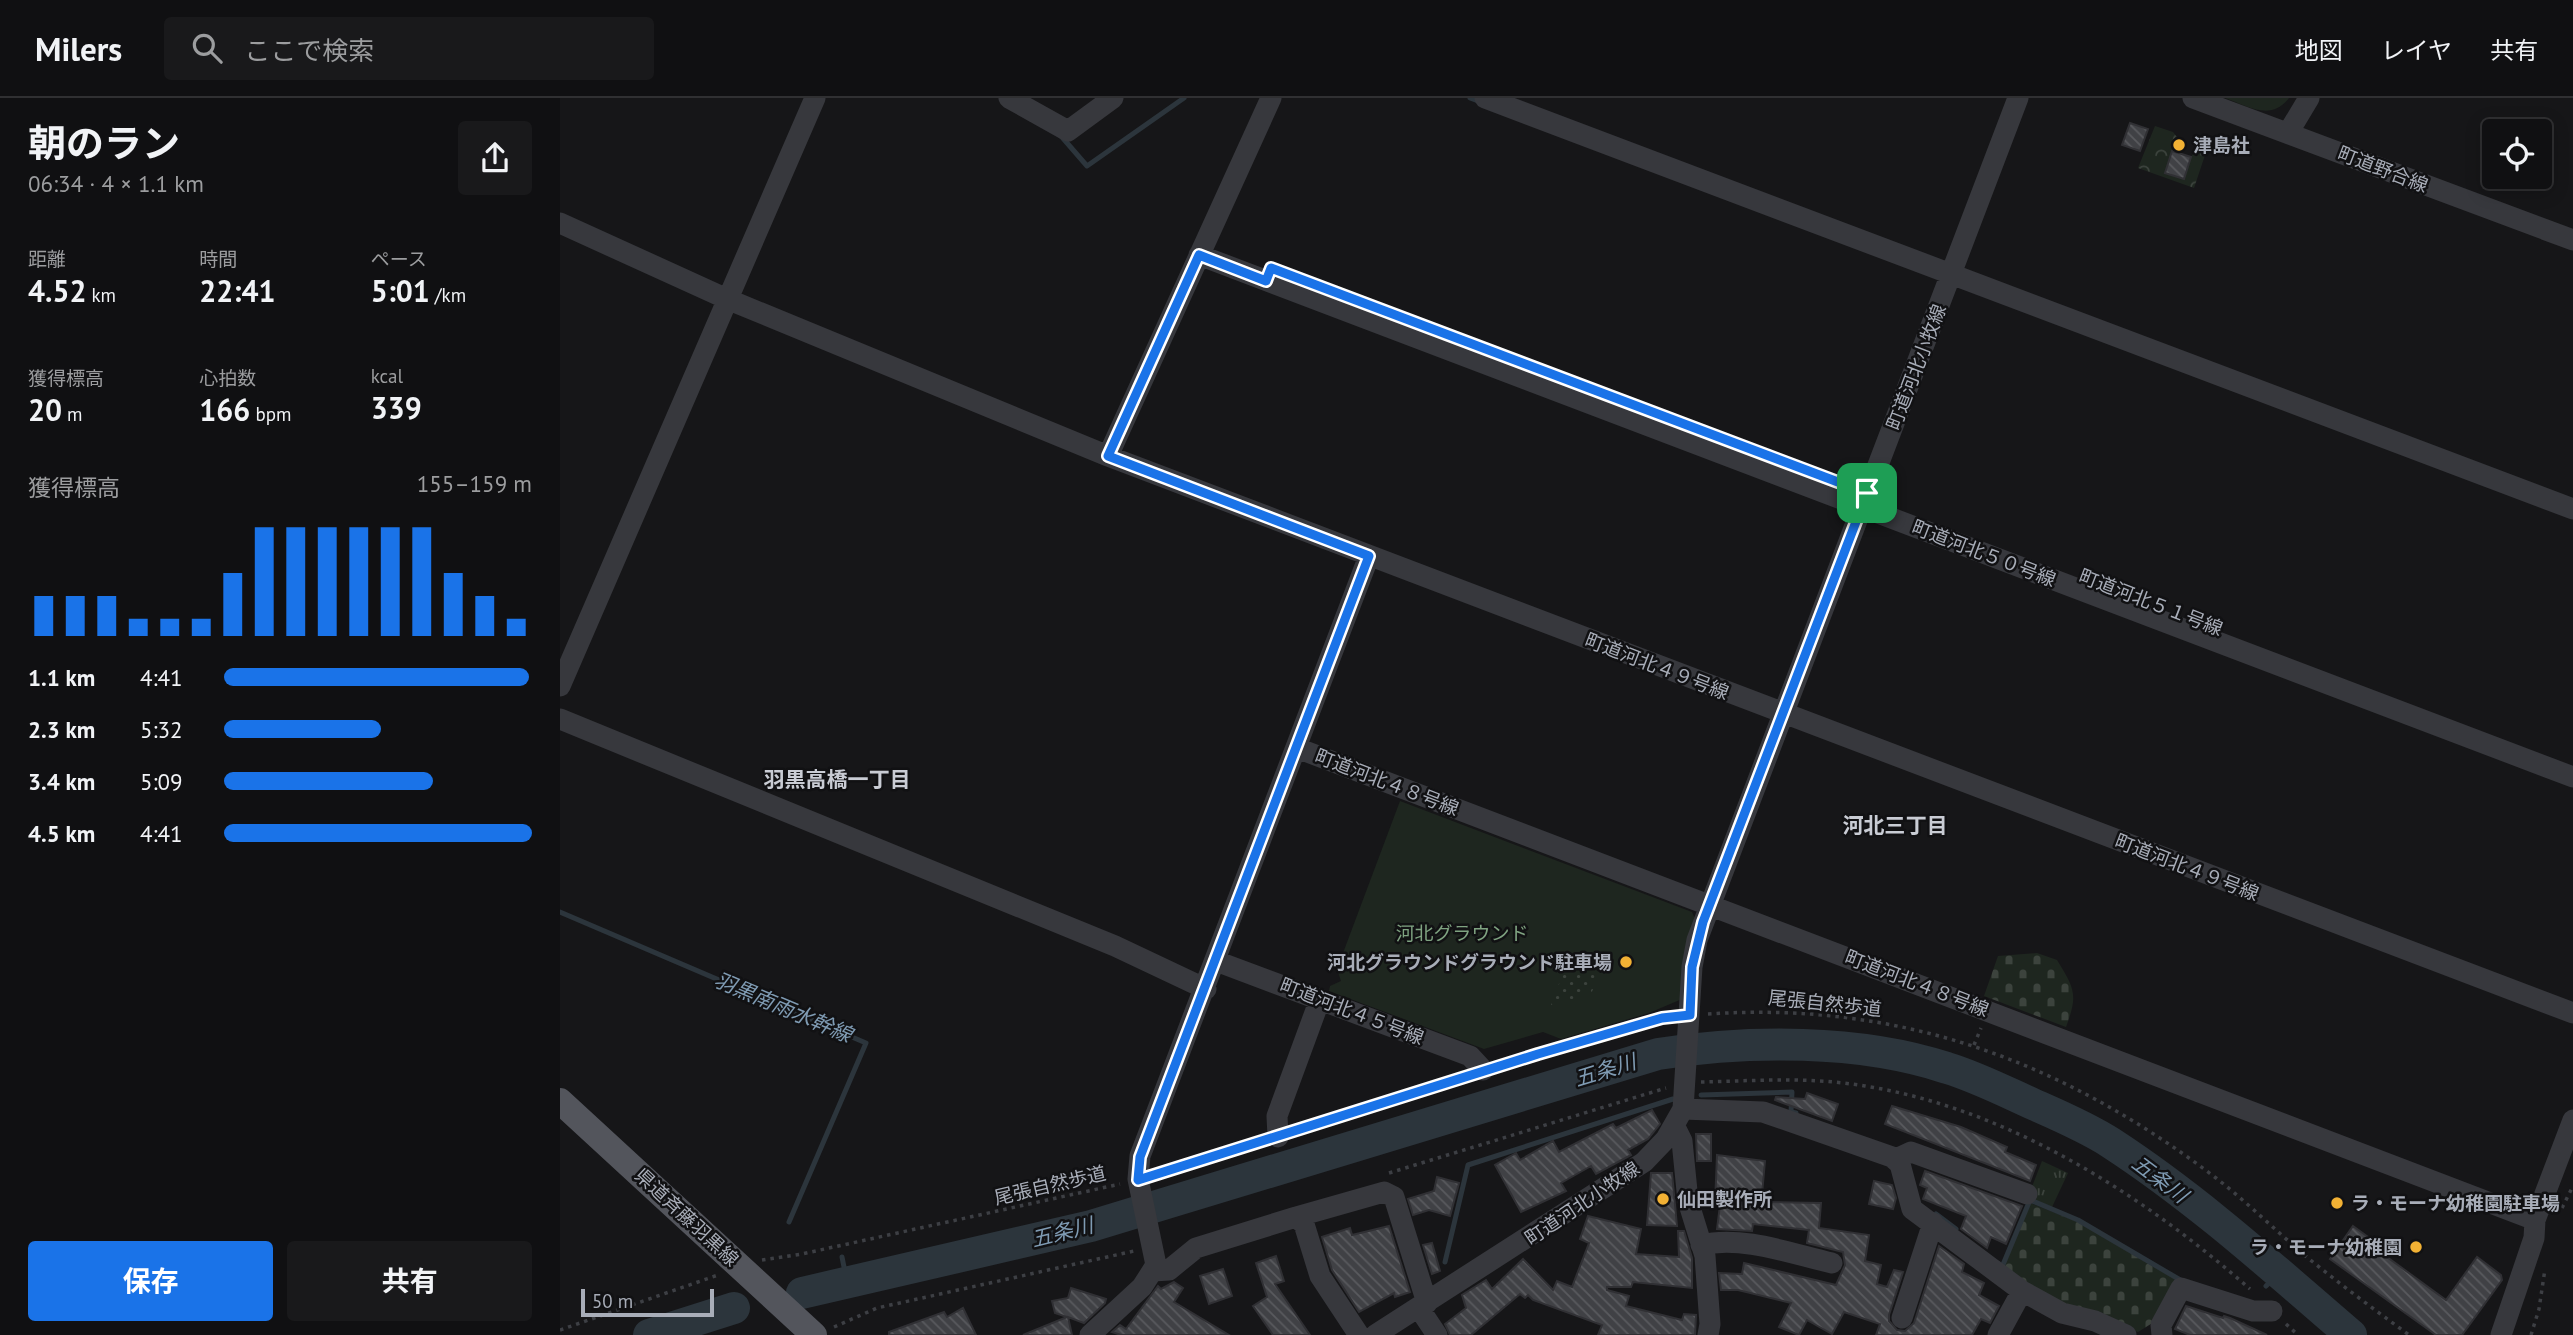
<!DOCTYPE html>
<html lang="ja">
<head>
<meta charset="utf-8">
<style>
	body { margin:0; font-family:"PT Sans","Noto Sans JP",sans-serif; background:#19191b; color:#f1f3f6; height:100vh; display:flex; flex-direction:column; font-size:26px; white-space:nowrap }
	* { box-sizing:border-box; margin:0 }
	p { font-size:23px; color:#9c9d9f }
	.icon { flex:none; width:38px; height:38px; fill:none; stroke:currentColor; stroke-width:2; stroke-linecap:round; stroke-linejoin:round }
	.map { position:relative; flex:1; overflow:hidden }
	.side { display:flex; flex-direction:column; background:#101012; width:560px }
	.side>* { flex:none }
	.tools { position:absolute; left:1922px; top:21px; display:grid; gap:14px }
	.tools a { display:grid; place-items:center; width:70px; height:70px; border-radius:7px; background:#101012; box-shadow:0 4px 18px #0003,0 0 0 2px #303032; font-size:35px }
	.scale { position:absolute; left:21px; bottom:18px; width:133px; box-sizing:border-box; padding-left:7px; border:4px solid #a8adb8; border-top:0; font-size:19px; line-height:24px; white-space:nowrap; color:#a8adb8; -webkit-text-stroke:5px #111113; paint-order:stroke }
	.pin { position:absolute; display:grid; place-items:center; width:60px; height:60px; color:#fff; margin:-30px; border-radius:14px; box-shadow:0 4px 10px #0006 }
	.round { display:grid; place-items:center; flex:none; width:74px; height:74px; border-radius:7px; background:#19191b }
	.head { display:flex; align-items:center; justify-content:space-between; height:119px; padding:0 28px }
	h1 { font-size:38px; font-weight:700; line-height:52px }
	.figures { display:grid; grid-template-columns:repeat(3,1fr); gap:10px; height:119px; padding:7px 28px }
	.figures div { display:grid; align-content:center }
	.figures b { font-size:30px; font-weight:700 }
	.figures small { font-size:19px; font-weight:400 }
	.figures p { font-size:19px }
	.chart { height:196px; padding:14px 28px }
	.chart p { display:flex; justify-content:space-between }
	.chart svg { width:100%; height:126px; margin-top:7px; stroke:#1a73e8; stroke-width:6 }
	.cta { display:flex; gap:14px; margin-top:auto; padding:14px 28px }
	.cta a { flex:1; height:80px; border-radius:7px; background:#1a73e8; color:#fff; font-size:28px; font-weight:700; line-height:80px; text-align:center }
	.cta a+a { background:#19191b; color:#f1f3f6 }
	ul { padding:0 28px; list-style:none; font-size:23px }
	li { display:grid; grid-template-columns:112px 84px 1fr; align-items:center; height:52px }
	li i { height:18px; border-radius:9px; background:#1a73e8 }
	header { display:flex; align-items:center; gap:42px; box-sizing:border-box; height:98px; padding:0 35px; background:#101012; border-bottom:2px solid #303032 }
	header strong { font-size:33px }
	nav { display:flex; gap:38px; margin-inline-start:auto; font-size:24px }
	.search { width:490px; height:63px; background:#19191b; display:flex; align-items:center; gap:18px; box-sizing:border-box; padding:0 24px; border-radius:7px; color:#9c9d9f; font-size:26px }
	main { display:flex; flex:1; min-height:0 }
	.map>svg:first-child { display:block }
</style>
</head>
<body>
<header>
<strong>Milers</strong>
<div class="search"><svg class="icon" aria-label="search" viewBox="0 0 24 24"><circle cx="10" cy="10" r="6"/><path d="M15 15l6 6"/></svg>ここで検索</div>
<nav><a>地図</a><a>レイヤ</a><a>共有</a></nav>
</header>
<main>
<section class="side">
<div class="head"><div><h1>朝のラン</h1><p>06:34 · 4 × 1.1 km</p></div><a class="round"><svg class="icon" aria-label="share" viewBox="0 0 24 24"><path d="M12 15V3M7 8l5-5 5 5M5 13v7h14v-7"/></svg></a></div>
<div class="figures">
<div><p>距離</p><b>4.52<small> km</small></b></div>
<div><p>時間</p><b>22:41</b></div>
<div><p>ペース</p><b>5:01<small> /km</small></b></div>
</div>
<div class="figures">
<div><p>獲得標高</p><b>20<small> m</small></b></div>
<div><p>心拍数</p><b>166<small> bpm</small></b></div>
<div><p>kcal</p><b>339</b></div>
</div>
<div class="chart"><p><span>獲得標高</span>155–159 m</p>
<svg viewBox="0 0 160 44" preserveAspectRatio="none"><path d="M5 44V30M15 44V30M25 44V30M35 44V38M45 44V38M55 44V38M65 44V22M75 44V6M85 44V6M95 44V6M105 44V6M115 44V6M125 44V6M135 44V22M145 44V30M155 44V38"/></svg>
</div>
<ul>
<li><b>1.1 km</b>4:41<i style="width:99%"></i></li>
<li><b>2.3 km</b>5:32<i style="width:51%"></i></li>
<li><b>3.4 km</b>5:09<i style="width:68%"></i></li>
<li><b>4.5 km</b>4:41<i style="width:100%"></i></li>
</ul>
<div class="cta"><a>保存</a><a>共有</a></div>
</section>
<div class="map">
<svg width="2013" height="1237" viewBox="0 0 2013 1237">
	<defs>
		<pattern id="grass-tufts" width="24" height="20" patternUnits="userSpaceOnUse" patternTransform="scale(1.75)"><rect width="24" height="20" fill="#1e261f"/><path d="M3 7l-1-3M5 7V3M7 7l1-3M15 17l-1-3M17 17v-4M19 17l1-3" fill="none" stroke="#3c433d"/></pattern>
		<pattern id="forest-crowns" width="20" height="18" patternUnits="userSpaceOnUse" patternTransform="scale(1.75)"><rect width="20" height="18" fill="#1e261f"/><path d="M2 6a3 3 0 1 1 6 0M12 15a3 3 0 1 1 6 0" fill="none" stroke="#3c433d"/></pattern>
		<pattern id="cemetery-stones" width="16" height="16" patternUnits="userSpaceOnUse" patternTransform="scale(1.75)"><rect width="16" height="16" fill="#1e261f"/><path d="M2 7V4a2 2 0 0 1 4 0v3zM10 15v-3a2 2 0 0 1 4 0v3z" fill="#3c433d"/></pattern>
		<pattern id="garden-dots" width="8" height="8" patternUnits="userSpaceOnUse" patternTransform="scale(1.75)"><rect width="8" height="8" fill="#1e261f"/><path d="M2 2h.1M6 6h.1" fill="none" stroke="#3c433d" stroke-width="1.8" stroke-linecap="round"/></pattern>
		<pattern id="building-back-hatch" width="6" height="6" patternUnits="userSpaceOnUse" patternTransform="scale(1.75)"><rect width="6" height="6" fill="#404145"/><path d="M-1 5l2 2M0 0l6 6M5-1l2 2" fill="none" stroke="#595a5e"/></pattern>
	</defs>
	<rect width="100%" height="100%" fill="#161618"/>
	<path fill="url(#grass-tufts)" d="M1482 1063 1508 1075 1492 1109 1468 1099Z"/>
	<path fill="url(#forest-crowns)" d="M1595 28 1613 34 1620 43 1619 49 1612 53 1606 74 1624 80 1631 59 1637 51 1645 57 1634 90 1578 70Z"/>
	<path fill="url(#cemetery-stones)" d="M1477 855 1497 862C1515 891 1518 897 1506 929L1424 898 1438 858Z
		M1470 1105 1518 1124 1618 1183 1594 1224 1578 1234 1507 1211 1443 1172Z"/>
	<path fill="#1e261f" d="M1665 0H1729C1711 24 1688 8 1665 0Z
		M840 703 1132 814 1135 821 1122 901 1089 915 1001 941 983 934 924 951 769 893 770 888 781 883 777 871Z"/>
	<path fill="url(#garden-dots)" d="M1010 856 1019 859 1026 872 1039 877 1031 896 991 907Z"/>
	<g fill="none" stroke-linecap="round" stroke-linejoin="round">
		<path stroke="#2c353c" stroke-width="5" d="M910 0 921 4
			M501 38 527 68 624 0
			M0 814 306 945 229 1124
			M1141 997 1232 994 1231 1014 1236 1015
			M1376 1116 1396 1131
			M282 1159 287 1184
			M885 1164 908 1067 1113 1001
			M1439 1166 1442 1169 1470 1102 1518 1122 1622 1183
			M1706 1188 1719 1175"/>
		<path stroke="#2c353c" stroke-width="32" d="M242 1195 531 1128 1098 956C1188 942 1299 941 1387 970 1417 979 1446 994 1475 1007 1500 1018 1528 1030 1551 1045 1637 1101 1713 1170 1791 1237
			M89 1237 174 1210"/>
	</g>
	<path fill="url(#building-back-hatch)" stroke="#303034" stroke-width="2" d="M1570 25 1588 31 1580 53 1562 47Z
		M1612 53 1631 59 1624 81 1605 75Z
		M1247 995 1278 1006 1272 1023 1215 1002 1216 999 1245 1001Z
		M1332 1008 1401 1029 1447 1049 1445 1054 1476 1067 1470 1083 1325 1026Z
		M1092 1012 1100 1026 1088 1041 1068 1052 1071 1057 1036 1076 1031 1068 1001 1085 1006 1093 961 1114 935 1067 956 1055 960 1062 993 1043 999 1054 1053 1026 1056 1030Z
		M1136 1036H1151V1063H1137Z
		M1157 1057 1205 1063 1202 1096 1211 1097V1104L1261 1105 1259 1130 1309 1137 1305 1163 1321 1167 1317 1186 1327 1189 1334 1172 1343 1174 1329 1217V1223L1337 1232 1345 1233 1354 1225 1379 1148 1404 1166 1402 1174 1424 1185 1419 1197 1439 1208 1430 1225 1421 1221 1412 1237H1316L1320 1226 1284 1214 1272 1236 1247 1222 1239 1237 1219 1229 1231 1205 1178 1192H1161L1159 1175 1182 1176 1184 1165 1276 1187 1285 1167 1283 1154 1247 1145 1249 1132 1193 1126 1192 1133 1157 1131 1160 1107 1155 1106Z
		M1365 1073 1462 1108 1446 1146 1431 1139 1427 1150 1401 1131 1406 1118 1363 1101 1367 1090 1360 1087Z
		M1091 1075H1112L1117 1128 1087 1127Z
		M877 1079 899 1085 890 1118 869 1112 853 1117 848 1101 874 1093Z
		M1314 1083 1332 1087 1336 1100 1333 1111 1309 1106Z
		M1028 1118 1081 1131 1076 1156 1119 1159 1118 1133H1124L1132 1160V1190L1073 1184 1071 1189H1047V1192L1069 1198 1066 1208 1122 1222 1124 1216 1136 1217 1135 1237H1038L1042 1227 973 1202 968 1197 965 1200 960 1196 911 1237H890L885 1226 906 1210 902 1197 926 1182 932 1191 963 1161 993 1192 997 1183 1012 1189 1029 1145 1020 1141Z
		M829 1128 850 1194 835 1199 834 1195 799 1214 772 1172 762 1139 790 1130 792 1137Z
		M1793 1128 1819 1147 1816 1151 1886 1202 1917 1159 1941 1177 1942 1182 1902 1237H1876L1770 1161Z
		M872 1145 880 1173 872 1176 863 1147Z
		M716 1158 724 1183 715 1186 750 1237H713L693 1208 707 1199 696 1165Z
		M663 1171 672 1198 649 1206 640 1178Z
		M614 1184 623 1190 614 1204 669 1237H561L552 1234 560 1227 566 1231 598 1188 601 1191Z
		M511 1190 546 1201 545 1205 524 1225 508 1219 512 1237H463L507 1219 495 1215 492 1203 508 1200Z
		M1626 1208 1663 1220 1664 1218 1670 1220 1707 1237H1630L1615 1231Z
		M403 1210 416 1237H329V1234L384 1214 387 1219Z"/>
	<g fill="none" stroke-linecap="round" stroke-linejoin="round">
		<path stroke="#3d3f44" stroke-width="3.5" stroke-dasharray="3.5 5" stroke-linecap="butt" d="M1148 916C1341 903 1504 964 1656 1080 1688 1105 1717 1134 1748 1160 1781 1187 1815 1212 1849 1237
			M1414 947 1421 930
			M942 967 1109 919
			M1141 984C1185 983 1230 980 1274 984 1430 999 1575 1090 1690 1191
			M735 1033 904 978
			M598 1075 701 1044
			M829 1075 1106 990
			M2002 1110 2013 1088
			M202 1162 242 1156 560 1086
			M1726 1226 1738 1237
			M274 1229 317 1210 574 1153
			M0 1232 158 1177
			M1971 1237 1979 1211 1985 1171"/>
		<path stroke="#37383d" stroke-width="21" d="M449 0 508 33 553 0
			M711 0 548 358 2013 915
			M925 0 2013 411
			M1633 0 2013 142
			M1728 35 1749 0
			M0 125 167 201 548 358
			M639 157 2013 679
			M0 588 255 0
			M0 621 555 848 646 891
			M737 650 1975 1122
			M656 863 910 958 923 972
			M1123 1011 1203 1014 1332 1059 1340 1066 1352 1111 1462 1193 1502 1215 1535 1223 1566 1237
			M1115 1029 1122 1043 1128 1103 1145 1158 1150 1226 1148 1237
			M718 1039 717 1018 760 901
			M1336 1061 1351 1054 1467 1096
			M736 1119 824 1094 834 1099 867 1205
			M1141 1147C1182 1137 1232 1156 1272 1165
			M593 1173 609 1172 636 1150 736 1119 744 1126 760 1178 799 1237
			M859 1210 877 1237
			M1342 1220 1373 1125
			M530 1237 582 1189 596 1167 578 1081 580 1058 809 458
			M815 1237 1084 1064 1106 1041 1123 1011 1132 869 1137 842 1458 0
			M1438 1237 1462 1193
			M1602 1237 1601 1227 1621 1190 1693 1213H1712
			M1941 1237 1974 1140 1975 1122 2013 1022"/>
		<path stroke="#53555c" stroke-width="26" d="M0 1003 254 1237"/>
	</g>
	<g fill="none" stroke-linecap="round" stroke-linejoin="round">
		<g stroke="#fff" stroke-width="14">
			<path id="route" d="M639 157 706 183 711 170 1307 395 1143 824 1132 869 1130 917 1102 920 978 956 578 1082 580 1059 809 458 548 358Z"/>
		</g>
		<use href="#route" stroke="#1a73e8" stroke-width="9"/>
	</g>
	<g fill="#f2b134" stroke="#111113" stroke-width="2.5">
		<circle cx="1619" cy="47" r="7"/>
		<circle cx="1066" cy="864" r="7"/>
		<circle cx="1103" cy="1101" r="7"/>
		<circle cx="1777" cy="1105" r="7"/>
		<circle cx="1856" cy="1149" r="7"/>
	</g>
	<g text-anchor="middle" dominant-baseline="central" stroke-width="5" stroke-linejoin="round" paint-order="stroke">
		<g font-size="19" font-weight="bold" fill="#a8adb8" stroke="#111113" text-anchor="start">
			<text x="1633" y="47">津島社</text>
			<text x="1052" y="864" text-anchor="end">河北グラウンドグラウンド駐車場</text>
			<text x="1117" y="1101">仙田製作所</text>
			<text x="1791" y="1105">ラ・モーナ幼稚園駐車場</text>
			<text x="1842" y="1149" text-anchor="end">ラ・モーナ幼稚園</text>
		</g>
		<g font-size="19" fill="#a8adb8" stroke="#111113">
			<text transform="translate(1823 71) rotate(21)">町道野合線</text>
			<text transform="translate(1356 269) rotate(-69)">町道河北小牧線</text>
			<text transform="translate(1424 455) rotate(21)">町道河北５０号線</text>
			<text transform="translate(1591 504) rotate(21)">町道河北５１号線</text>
			<text transform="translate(1097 568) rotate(21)">町道河北４９号線</text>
			<text transform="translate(827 684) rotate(21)">町道河北４８号線</text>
			<text transform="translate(1627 769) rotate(21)">町道河北４９号線</text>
			<text transform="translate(1357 885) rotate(21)">町道河北４８号線</text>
			<text transform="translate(1265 905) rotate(6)">尾張自然歩道</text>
			<text transform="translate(792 913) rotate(21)">町道河北４５号線</text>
			<text transform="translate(490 1087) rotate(-13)">尾張自然歩道</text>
			<text transform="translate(1022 1105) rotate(-34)">町道河北小牧線</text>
			<text transform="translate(127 1119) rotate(43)">県道斉藤羽黒線</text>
		</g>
		<g font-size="19" fill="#7fa381" stroke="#111113">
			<text x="902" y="835">河北グラウンド</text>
		</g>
		<g font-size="21" font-weight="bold" fill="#c9ccd4" stroke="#111113">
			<text x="277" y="681">羽黒高橋一丁目</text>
			<text x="1335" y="727">河北三丁目</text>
		</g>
		<g font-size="21" font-style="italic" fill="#7f9bb3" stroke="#111113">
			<text transform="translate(223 909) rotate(23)">羽黒南雨水幹線</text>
			<text transform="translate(1045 972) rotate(-17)">五条川</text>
			<text transform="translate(1600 1081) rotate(37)">五条川</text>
			<text transform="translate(502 1134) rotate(-14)">五条川</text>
		</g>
	</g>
</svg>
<div class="tools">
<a><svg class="icon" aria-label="locate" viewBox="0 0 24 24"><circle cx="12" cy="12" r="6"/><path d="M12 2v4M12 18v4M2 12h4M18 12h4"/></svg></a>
</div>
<div class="scale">50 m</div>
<div class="pin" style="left:1307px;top:395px;background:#1e9e55"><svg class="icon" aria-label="arrive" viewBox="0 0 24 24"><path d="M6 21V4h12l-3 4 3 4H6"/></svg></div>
</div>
</main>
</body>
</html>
